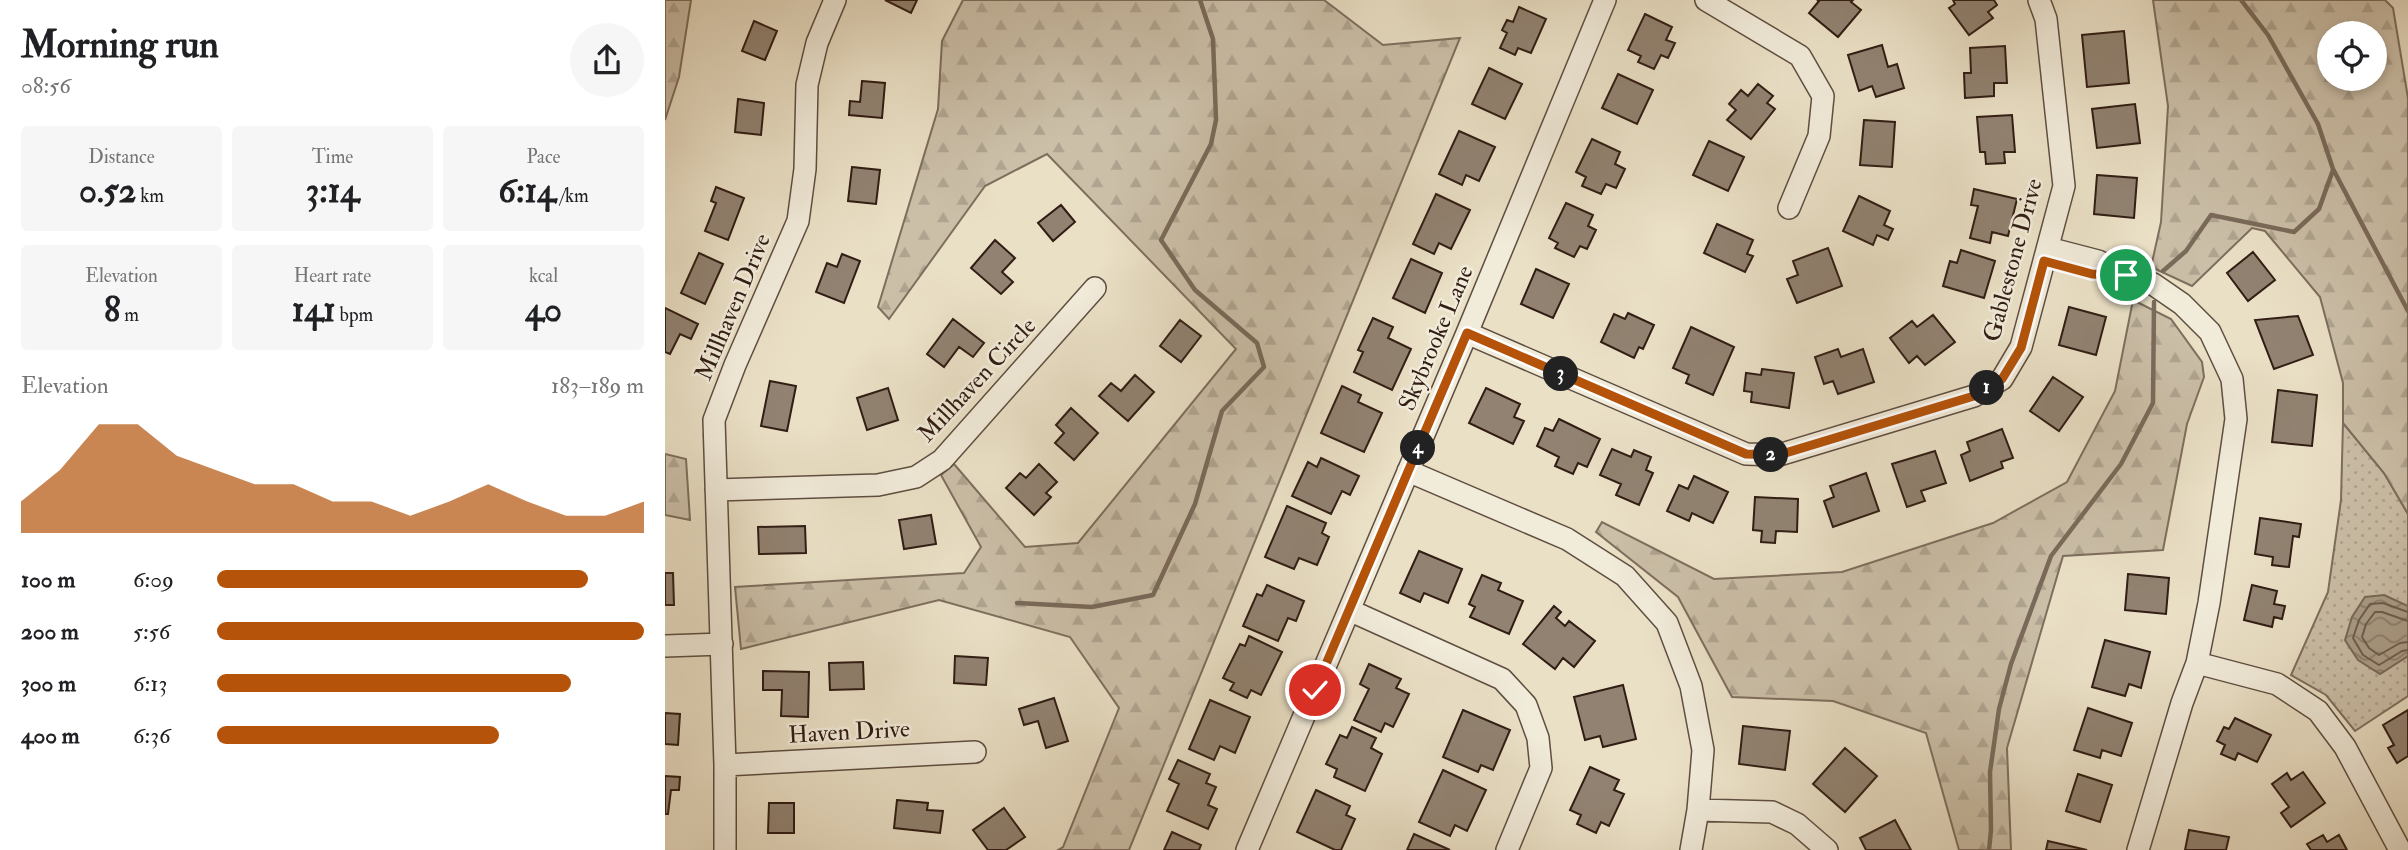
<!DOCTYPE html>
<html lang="en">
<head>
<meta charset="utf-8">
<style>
	body { margin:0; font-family:"IM FELL Double Pica",serif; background:#f6f6f6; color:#202124; height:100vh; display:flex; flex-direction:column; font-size:26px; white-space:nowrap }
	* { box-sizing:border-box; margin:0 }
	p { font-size:23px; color:#757577 }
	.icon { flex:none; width:38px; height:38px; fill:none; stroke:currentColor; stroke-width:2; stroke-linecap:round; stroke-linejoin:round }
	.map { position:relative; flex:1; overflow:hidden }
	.panel { display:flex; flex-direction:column; background:#fff; width:665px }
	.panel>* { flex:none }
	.fabs { position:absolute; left:1652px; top:21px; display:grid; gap:14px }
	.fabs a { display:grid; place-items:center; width:70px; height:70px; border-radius:50%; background:#fff; box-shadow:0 4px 10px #0003; font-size:35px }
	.pin { position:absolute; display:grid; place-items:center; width:60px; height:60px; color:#fff; margin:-30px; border:4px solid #fff; border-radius:50%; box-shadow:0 2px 7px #0007 }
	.km { position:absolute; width:35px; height:35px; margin:-18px; border-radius:50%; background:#222; color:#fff; font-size:19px; line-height:35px; text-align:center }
	.round { display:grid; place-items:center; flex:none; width:74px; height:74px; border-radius:37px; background:#f6f6f6 }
	.overview { display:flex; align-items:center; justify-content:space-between; height:119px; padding:0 21px }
	h1 { font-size:38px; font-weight:700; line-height:52px }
	.stats { display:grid; grid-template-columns:repeat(3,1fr); gap:10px; height:119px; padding:7px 21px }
	.stats div { display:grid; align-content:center; border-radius:7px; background:#f6f6f6; text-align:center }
	.stats b { font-size:35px; font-weight:700 }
	.stats small { font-size:19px; font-weight:400 }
	.stats p { font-size:19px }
	.chart { height:196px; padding:14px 21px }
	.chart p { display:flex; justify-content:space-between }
	.chart svg { width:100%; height:126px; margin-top:7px; fill:#b45309; opacity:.7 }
	ul { padding:0 21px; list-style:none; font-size:23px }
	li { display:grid; grid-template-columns:112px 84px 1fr; align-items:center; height:52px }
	li i { height:18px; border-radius:9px; background:#b45309 }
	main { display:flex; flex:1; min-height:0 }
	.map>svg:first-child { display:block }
</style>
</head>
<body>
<main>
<section class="panel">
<div class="overview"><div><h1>Morning run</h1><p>08:56</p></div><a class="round"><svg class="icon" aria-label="share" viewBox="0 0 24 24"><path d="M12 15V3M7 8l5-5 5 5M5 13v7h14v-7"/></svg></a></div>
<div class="stats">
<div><p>Distance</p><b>0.52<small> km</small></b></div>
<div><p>Time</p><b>3:14</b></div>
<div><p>Pace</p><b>6:14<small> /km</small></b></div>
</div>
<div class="stats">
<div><p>Elevation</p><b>8<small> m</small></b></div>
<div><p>Heart rate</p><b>141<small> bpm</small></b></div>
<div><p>kcal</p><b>40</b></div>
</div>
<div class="chart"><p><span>Elevation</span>183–189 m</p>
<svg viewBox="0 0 160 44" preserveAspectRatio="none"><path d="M0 44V33L10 22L20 6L30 6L40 17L50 22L60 27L70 27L80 33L90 33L100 38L110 33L120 27L130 33L140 38L150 38L160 33V44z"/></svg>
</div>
<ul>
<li><b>100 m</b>6:09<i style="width:87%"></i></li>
<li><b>200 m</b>5:56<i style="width:100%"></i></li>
<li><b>300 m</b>6:13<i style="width:83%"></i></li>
<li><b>400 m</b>6:36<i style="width:66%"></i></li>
</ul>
</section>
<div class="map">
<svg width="1743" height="850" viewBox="0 0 1743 850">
	<defs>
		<pattern id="green-dots" width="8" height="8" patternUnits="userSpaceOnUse" patternTransform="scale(1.75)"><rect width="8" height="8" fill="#cbbfa8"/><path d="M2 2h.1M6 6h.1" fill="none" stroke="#afa490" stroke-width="1.8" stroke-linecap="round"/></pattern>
		<pattern id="forest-firs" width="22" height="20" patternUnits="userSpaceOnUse" patternTransform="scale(1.75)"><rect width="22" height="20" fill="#cbbfa8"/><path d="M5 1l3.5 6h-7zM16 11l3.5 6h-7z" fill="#afa490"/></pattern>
		<pattern id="water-waves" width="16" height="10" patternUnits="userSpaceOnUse" patternTransform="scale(1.75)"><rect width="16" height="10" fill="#ab9e89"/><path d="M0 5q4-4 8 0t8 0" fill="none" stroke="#8c806f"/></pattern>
	</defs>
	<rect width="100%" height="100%" fill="#eae0c6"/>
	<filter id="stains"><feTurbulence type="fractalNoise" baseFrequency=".00286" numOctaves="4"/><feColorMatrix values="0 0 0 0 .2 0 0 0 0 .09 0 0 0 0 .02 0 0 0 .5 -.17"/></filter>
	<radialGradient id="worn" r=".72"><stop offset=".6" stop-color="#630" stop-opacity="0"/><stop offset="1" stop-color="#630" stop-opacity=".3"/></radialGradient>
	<path fill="url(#green-dots)" stroke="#7e6e5e" stroke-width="2" d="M1678 423 1719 473 1743 514V696L1690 731 1661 695 1626 675 1663 592 1676 500Z"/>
	<path fill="url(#forest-firs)" stroke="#7e6e5e" stroke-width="2" fill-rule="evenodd" d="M0 0H26L14 77 0 120Z
		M298 0H659L718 45 795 38 464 850H393L398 847 454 708 405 637 274 600 76 649 70 587 299 573 316 547 276 475 289 464 360 547 413 543 571 349 382 154 320 186 224 319 213 307 273 109 277 41Z
		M1488 0H1720L1728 8 1743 98V514L1719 473 1678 423V383L1655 297 1600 231 1587 228 1527 286 1486 267 1496 222 1503 106ZM1664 33H1710V79H1664Z
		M1468 300 1506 319 1537 362 1539 377 1522 424 1498 550 1398 556 1342 748 1346 850H1294L1261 733 1168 701 1067 697 1013 597 931 532 937 522 1049 579 1177 572 1328 523 1402 482 1450 391Z
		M0 454 21 459 25 520 0 515Z"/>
	<path fill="url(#water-waves)" stroke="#7a6a5a" stroke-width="2" d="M1719 595 1743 606V656L1715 674 1693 660 1680 640 1687 617 1700 597Z"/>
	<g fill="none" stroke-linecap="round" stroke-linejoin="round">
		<path stroke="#6e5e4e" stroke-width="2" d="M1743 612 1718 603 1705 604 1694 620 1688 638 1698 655 1714 665 1737 651 1743 650
			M1743 621 1717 612H1710L1701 624 1697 637 1704 648 1714 655 1735 643 1743 642"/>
		<path stroke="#7a6a5a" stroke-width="4.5" d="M1576 0 1603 35 1653 124 1668 169 1743 311
			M1498 271 1521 251 1546 215 1629 232 1654 209 1668 170
			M352 603 427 607 488 595 530 504 557 411 599 367 592 343 530 290 496 240 546 144 551 120 548 39 535 0
			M1324 850 1326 830 1325 772 1334 709 1346 664 1386 556 1456 464 1488 403 1489 302"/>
	</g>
	<path fill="#918271" stroke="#311d14" stroke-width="2" d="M220 0H252L246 13Z
		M1152 0H1188L1186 2 1196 10 1173 37 1144 13 1154 1Z
		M1288 0H1329L1332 5 1323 12 1328 18 1304 35 1284 8 1290 4Z
		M854 7 881 19 866 53 853 48 850 55 835 48 842 33 837 30 842 20 848 22Z
		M980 14 1007 27 1001 40 1010 43 1003 58 996 55 989 69 973 62 976 56 963 50Z
		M89 21 112 31 100 60 77 51Z
		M1459 31 1464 83 1422 87 1417 35Z
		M1217 45 1223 67 1232 64 1239 88 1211 97 1207 86 1194 91 1183 55Z
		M1340 46 1342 83H1329V96L1300 98 1299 73H1306L1305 48Z
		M824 68 857 84 840 119 807 104Z
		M953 74 988 90 972 124 937 108Z
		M197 81 220 83 217 118 184 115 185 101 195 102Z
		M1093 84 1108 96 1102 103 1110 109 1086 139 1062 120 1071 110 1064 104 1076 90 1083 96Z
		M73 99 99 103 96 135 70 132Z
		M1470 104 1475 143 1432 148 1427 109Z
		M1347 115 1350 152H1339L1340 163 1321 164 1320 152H1315L1312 117Z
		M1199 120 1230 122 1227 167 1195 165Z
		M794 131 830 147 814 181 801 175 797 185 774 174Z
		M927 139 955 152 950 164 960 169 951 188 941 184 936 194 917 186 921 177 911 172Z
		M1044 141 1079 157 1063 191 1028 175Z
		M187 167 215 170 211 204 183 201Z
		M1432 175 1472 178 1469 218 1429 214Z
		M51 187 79 198 63 240 40 231 51 203 46 201Z
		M1309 189 1352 199 1343 236 1327 232 1325 243 1305 238 1313 206 1306 205Z
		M771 194 805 210 786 249 774 243 769 254 748 244Z
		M1194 196 1225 211 1219 225 1228 229 1223 240 1212 235 1208 245 1178 231Z
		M901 203 928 215 923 226 931 230 922 249 915 246 909 257 890 248 893 243 884 238Z
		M396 205 410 222 388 241 373 223Z
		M1052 224 1088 240 1082 254 1088 256 1080 272 1039 253Z
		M330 240 350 258 337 272 348 282 336 294 306 268Z
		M1163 248 1177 286 1132 303 1122 279 1133 275 1128 261Z
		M1296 250 1330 261 1319 298 1278 286 1285 261 1292 263Z
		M1588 252 1610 280 1583 301 1562 273Z
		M34 253 58 264 40 304 16 293Z
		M177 254 195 261 179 303 151 292 162 263 172 267Z
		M746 259 777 273 760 313 728 298Z
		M871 269 904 284 888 318 856 304Z
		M1404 307 1441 317 1431 355 1394 345Z
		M0 308 33 324 26 339 15 334 5 354 0 352Z
		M963 313 989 325 978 349 974 347 969 358 936 342 949 314 960 319Z
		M1268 315 1290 342 1260 365 1252 356 1244 363 1225 338 1247 321 1252 327Z
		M1633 316 1648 355 1609 369 1590 320Z
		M708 318 728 327 723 338 746 349 727 390 689 372 698 352 693 350Z
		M288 319 319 343 308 357 294 347 279 367 262 354Z
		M515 320 536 336 516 362 495 346Z
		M1026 327 1069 347 1048 395 1021 383 1024 375 1008 368Z
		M1173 349 1176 357 1198 349 1209 382 1173 394 1168 381 1159 384 1150 357Z
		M1097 369 1129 373 1124 408 1086 402 1087 392 1079 391 1081 373 1096 375Z
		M470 375 489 392 463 421 434 396 446 383 456 391Z
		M1388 377 1418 397 1394 431 1365 411Z
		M105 381 131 386 122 431 96 426Z
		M677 386 696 395 693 402 717 413 699 452 656 433Z
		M223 388 233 420 202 430 192 398Z
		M821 388 855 404 849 417 859 421 848 444 804 423Z
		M1613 390 1652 395 1647 446 1607 442Z
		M406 408 433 433 409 460 390 443 399 433 391 425Z
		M894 419 935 439 922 467 913 463 908 474 890 466 894 457 872 446 880 428 888 431Z
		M1337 429 1348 458 1336 462 1338 468 1305 481 1296 455 1305 451 1302 442Z
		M947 449 966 457 969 450 986 457 981 470 988 473 974 505 951 495 956 484 935 475Z
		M1270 451 1281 483 1256 491 1260 501 1242 507 1227 464Z
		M656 458 694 476 685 495 677 491 666 514 627 496 643 462 652 467Z
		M374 464 392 482 381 493 386 497 369 515 341 488 355 473 361 478Z
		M1201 473 1214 511 1168 527 1159 501 1169 497 1165 486Z
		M1029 476 1063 492 1048 523 1027 513 1024 521 1002 511 1014 485 1023 489Z
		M1090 497 1133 499 1132 532 1111 531 1110 543 1096 542 1097 531 1088 530Z
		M622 506 661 523 657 533 664 537 652 565 634 558 629 569 600 557Z
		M266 515 271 544 239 549 234 520Z
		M1595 518 1636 524 1634 537 1628 536 1624 567 1607 565 1608 557 1590 554Z
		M140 526 141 553 94 554 93 527Z
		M754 551 797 569 783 603 759 593 755 602 735 593Z
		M0 573H8L9 605H0Z
		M1463 574 1504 578 1501 614 1460 610Z
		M817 575 836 583 833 590 858 601 844 634 805 617 810 607 804 604Z
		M602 585 639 601 631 621 623 618 613 641 578 626 592 594 597 596Z
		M1587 585 1612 591 1609 604 1620 606 1617 619 1609 617 1607 627 1579 620Z
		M889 606 896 612 891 618 900 626 904 621 930 641 909 667 898 658 890 669 858 644Z
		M584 636 617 652 596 695 586 690 582 698 565 690 569 683 558 678 575 644 580 646Z
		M1440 640 1485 652 1476 688 1464 684 1460 696 1427 687Z
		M290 656 323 658 321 685 289 683Z
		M198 662 199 689 165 690 164 663Z
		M704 664 736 679 731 688 744 694 728 727 720 723 716 732 689 720 704 689 695 684Z
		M98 671 144 672 143 717 116 716 117 690H98Z
		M958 685 971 739 938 747 935 736 920 740 909 697Z
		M389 698 403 741 381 748 373 721 359 725 354 709Z
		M545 700 585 717 570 753 555 746 549 760 524 749Z
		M1423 708 1467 723 1456 756 1437 750 1435 758 1409 750Z
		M798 710 845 730 828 770 816 765 813 772 778 757Z
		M1743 710V756L1732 763 1723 748 1729 745 1718 725Z
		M0 713 15 714 13 745 0 744Z
		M1570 718 1606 735 1592 762 1573 753 1570 760 1556 754 1560 745 1552 741 1559 727 1564 729Z
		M1078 726 1125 731 1120 770 1074 764Z
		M687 727 711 738 706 748 717 754 700 791 669 777 672 769 661 764 675 735 682 738Z
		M1180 748 1212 776 1180 812 1148 784Z
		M513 760 545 774 541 783 551 787 543 805 552 809 543 829 502 811 514 784 504 779Z
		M925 767 954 780 949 790 959 794 944 826 936 822 931 833 912 824 916 815 905 810Z
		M778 770 821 790 802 831 790 825 785 836 754 822Z
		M1638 772 1660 803 1626 827 1616 813 1624 807 1607 784 1622 773 1626 780Z
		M1413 774 1447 785 1435 822 1401 811Z
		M0 776 15 777 14 790H6L3 814H0Z
		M651 790 685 806 681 815 690 819 676 850H670L632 832Z
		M232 800 263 803 262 810 278 811 275 833 229 828Z
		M104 803H129V833H103Z
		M339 808 360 837 341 850H323L308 830Z
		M1230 820 1246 850H1201L1195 838Z
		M1524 830 1564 837 1561 850H1520Z
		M507 832 536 845 534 850H499Z
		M749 834 785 850H742Z
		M1658 835 1662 842 1674 835 1682 850H1646L1642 844Z
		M1383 841 1422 850H1381Z"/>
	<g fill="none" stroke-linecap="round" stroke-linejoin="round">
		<g stroke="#5f4e40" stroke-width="24">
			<path id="minor" d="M1041 0 1135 56 1158 96 1154 136 1124 208
				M1383 248 1433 261 1461 275 1488 284 1517 304 1545 332 1567 379 1571 419 1544 603 1532 663 1517 703 1473 850
				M802 333 1081 454 1114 455 1309 396 1337 379 1356 347 1399 186 1381 19 1374 0
				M743 471 902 539 960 576 1002 623 1026 686 1038 750 1033 810 1026 850
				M51 490 213 485 251 477 277 460 430 288
				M684 610 837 679 861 705 873 738 876 768 842 850
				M0 646 57 644
				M1532 663 1612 684 1653 711 1680 747 1735 850
				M60 765 310 752
				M1033 810 1107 812 1132 824 1162 850
				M60 850V765L49 420 70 365 133 221 140 169 142 85 152 43 170 0
				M582 850 802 333 940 0"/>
		</g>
		<use href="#minor" stroke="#f1ebda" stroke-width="21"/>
	</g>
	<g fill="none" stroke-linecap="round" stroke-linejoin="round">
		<g stroke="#fff" stroke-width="14">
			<path id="route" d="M650 690 802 333 1081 454 1114 455 1309 396 1337 379 1356 348 1379 261 1427 274 1461 275"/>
		</g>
		<use href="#route" stroke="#b45309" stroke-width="9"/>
	</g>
	<g text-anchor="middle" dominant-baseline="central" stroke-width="5" stroke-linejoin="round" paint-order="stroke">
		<g font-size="24" fill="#311d14" stroke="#f1ebda">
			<text transform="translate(1348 260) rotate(-75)">Gablestone Drive</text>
			<text transform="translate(68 307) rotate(-67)">Millhaven Drive</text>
			<text transform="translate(771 338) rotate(-67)">Skybrooke Lane</text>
			<text transform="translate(312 380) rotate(-47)">Millhaven Circle</text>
			<text transform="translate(184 732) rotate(-3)">Haven Drive</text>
		</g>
	</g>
	<rect width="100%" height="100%" filter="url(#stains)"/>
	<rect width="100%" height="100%" fill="url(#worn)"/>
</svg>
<div class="fabs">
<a><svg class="icon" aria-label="locate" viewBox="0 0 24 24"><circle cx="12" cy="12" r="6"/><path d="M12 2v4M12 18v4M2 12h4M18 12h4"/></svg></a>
</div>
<div class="pin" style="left:1461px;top:275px;background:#1e9e55"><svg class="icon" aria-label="arrive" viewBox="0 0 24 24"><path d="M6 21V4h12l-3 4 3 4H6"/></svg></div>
<div class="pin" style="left:650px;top:690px;background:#d93025"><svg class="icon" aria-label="check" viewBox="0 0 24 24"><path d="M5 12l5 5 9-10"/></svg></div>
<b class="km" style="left:1322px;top:388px">1</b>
<b class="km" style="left:1106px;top:455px">2</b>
<b class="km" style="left:896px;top:374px">3</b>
<b class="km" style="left:753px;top:448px">4</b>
</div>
</main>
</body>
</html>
